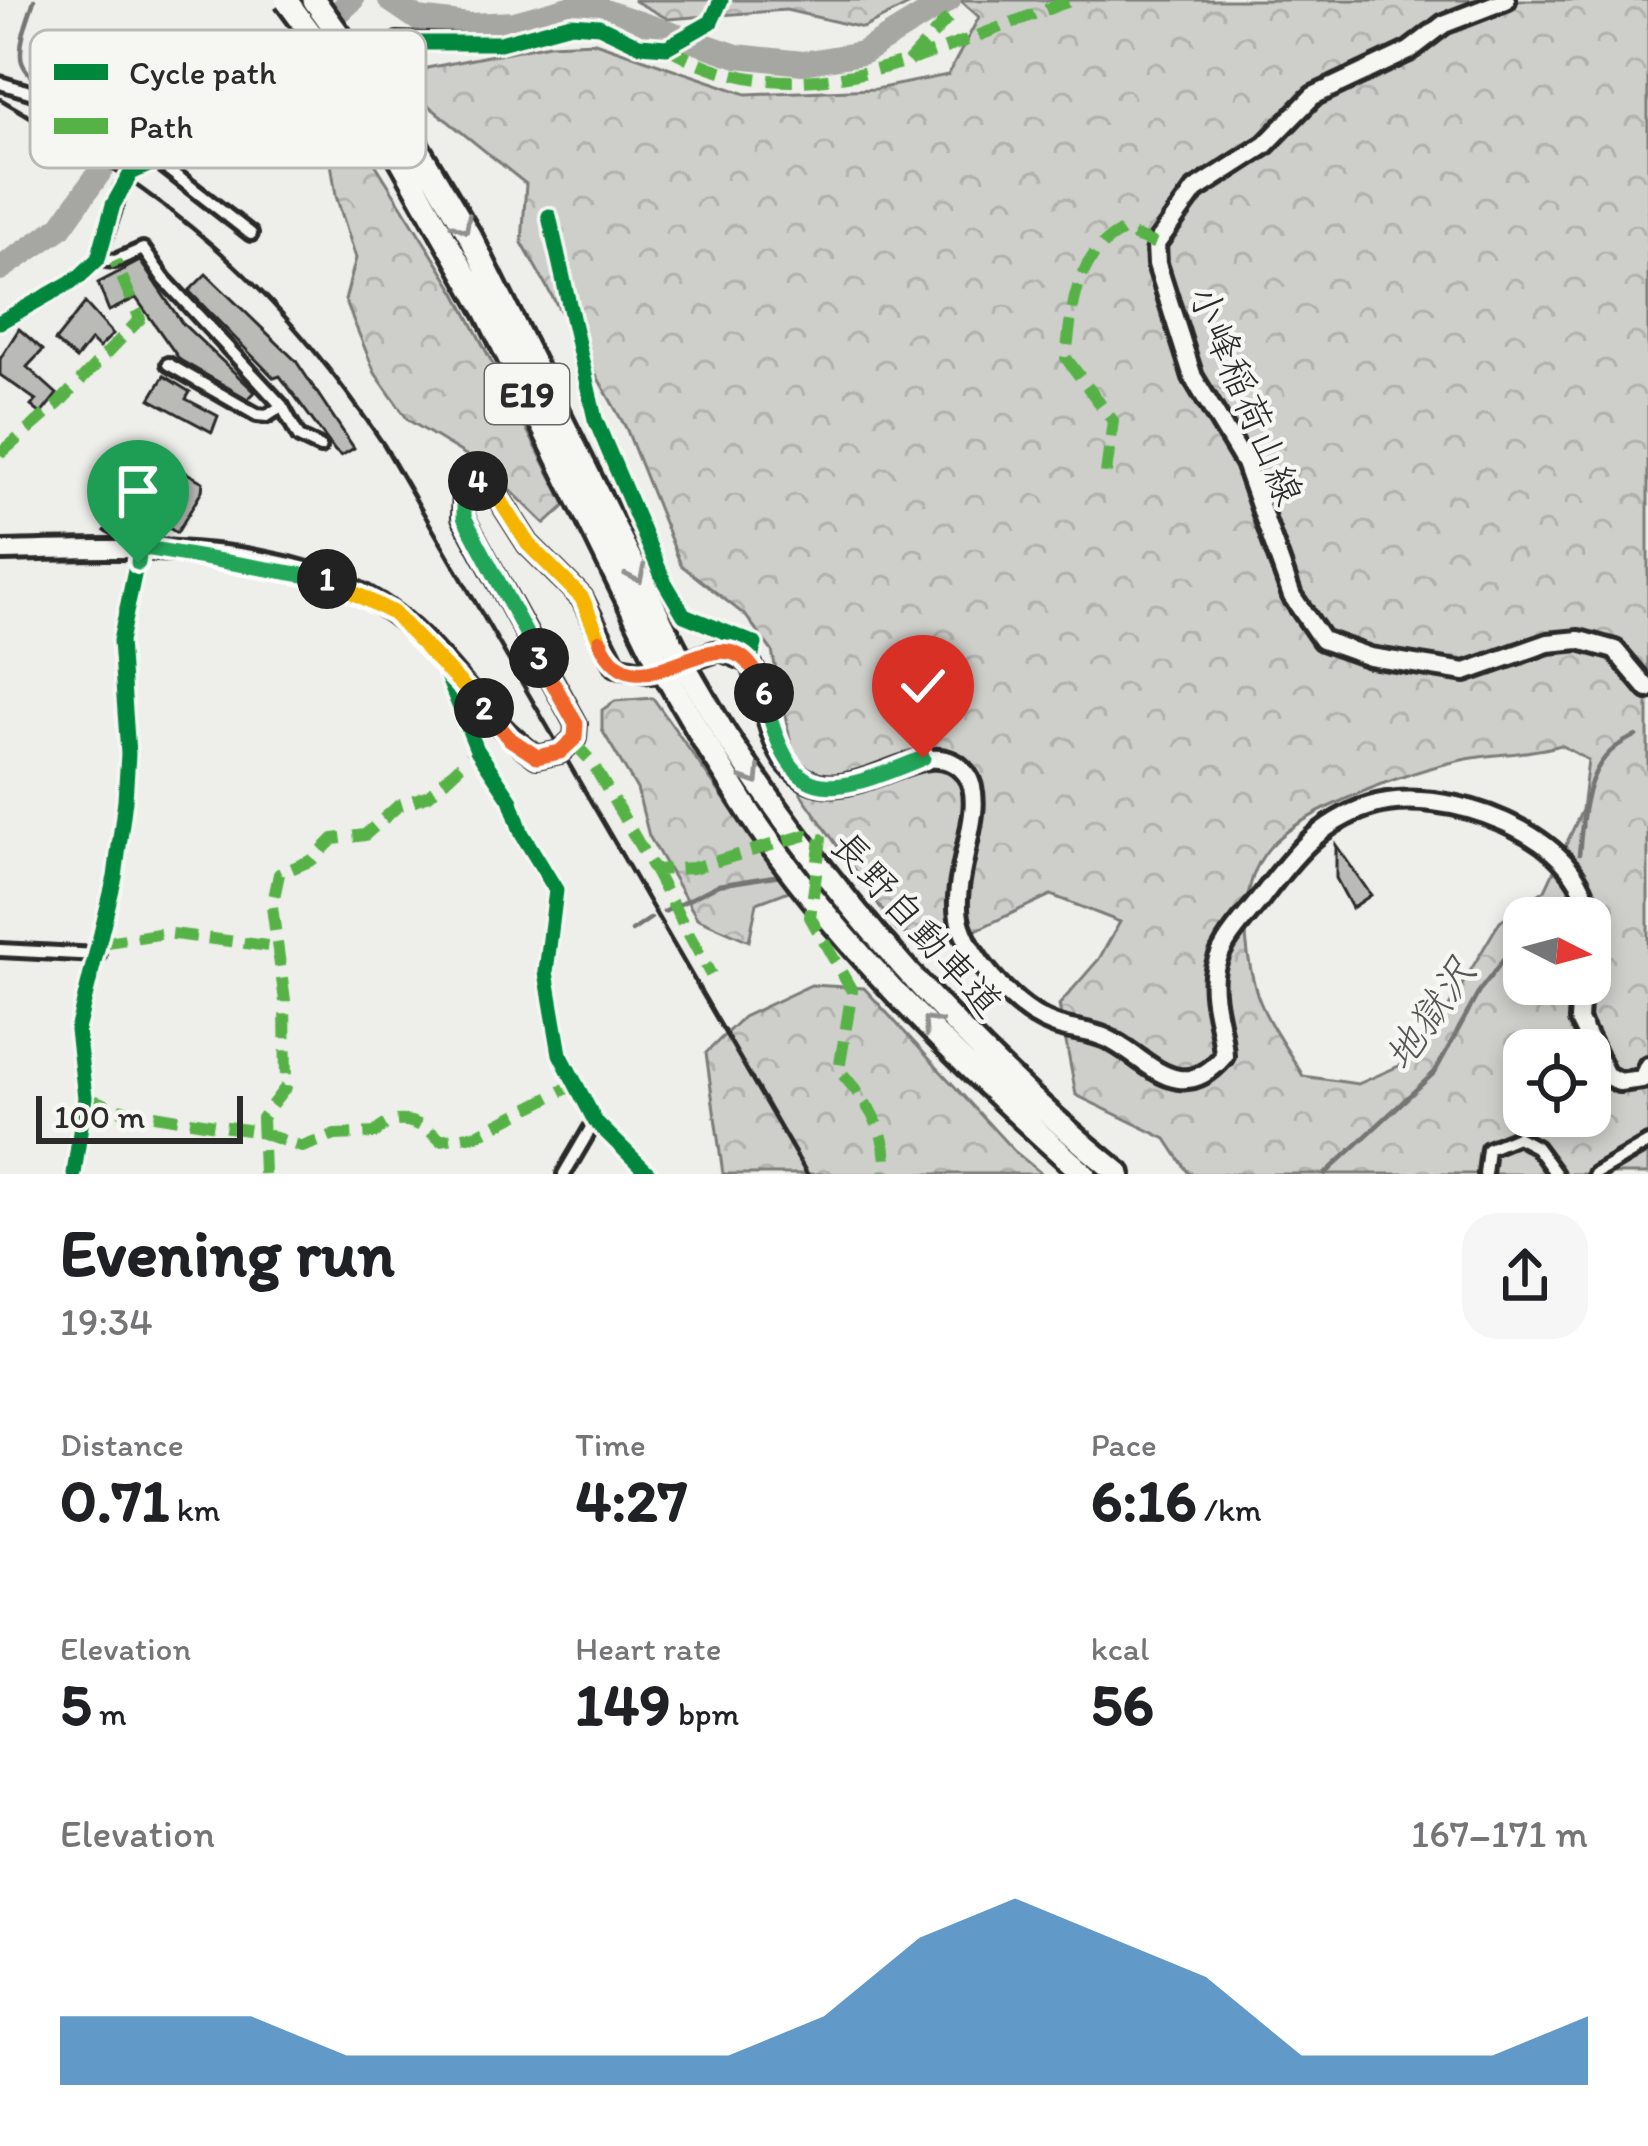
<!DOCTYPE html>
<html lang="en">
<head>
<meta charset="utf-8">
<style>
	body { margin:0; font-family:Itim,"Klee One",sans-serif; background:#f6f6f6; color:#202124; height:100vh; display:flex; flex-direction:column; font-size:45px; white-space:nowrap }
	* { box-sizing:border-box; margin:0 }
	p { font-size:39px; color:#757577 }
	.icon { flex:none; width:66px; height:66px; fill:none; stroke:currentColor; stroke-width:2; stroke-linecap:round; stroke-linejoin:round }
	.map { position:relative; height:1174px; overflow:hidden }
	.details { display:flex; flex-direction:column; background:#fff; flex:1 }
	.details>* { flex:none }
	.needle { width:78px; rotate:96deg }
	.tools { position:absolute; left:1503px; top:897px; display:grid; gap:24px }
	.tools a { display:grid; place-items:center; width:108px; height:108px; border-radius:24px; background:#fff; box-shadow:0 6px 18px #0003; font-size:60px }
	.scale { position:absolute; left:36px; bottom:30px; width:207px; box-sizing:border-box; padding-left:12px; border:6px solid #2b2b2b; border-top:0; font-size:33px; line-height:42px; white-space:nowrap; color:#2b2b2b; -webkit-text-stroke:9px #f6f6f2; paint-order:stroke }
	.pin { position:absolute; display:grid; place-items:center; width:102px; height:102px; color:#fff; margin:-123px -51px; border-radius:50% 50% 50% 0; rotate:-45deg; box-shadow:0 0 12px #0007 }
	.pin .icon { rotate:45deg }
	.km { position:absolute; width:60px; height:60px; margin:-30px; border-radius:50%; background:#222; color:#fff; font-size:33px; line-height:60px; text-align:center }
	.round { display:grid; place-items:center; flex:none; width:126px; height:126px; border-radius:36px; background:#f6f6f6 }
	.headline { display:flex; align-items:center; justify-content:space-between; height:204px; padding:0 60px }
	h1 { font-size:66px; font-weight:700; line-height:90px }
	.figures { display:grid; grid-template-columns:repeat(3,1fr); gap:18px; height:204px; padding:12px 60px }
	.figures div { display:grid; align-content:center }
	.figures b { font-size:60px; font-weight:700 }
	.figures small { font-size:33px; font-weight:400 }
	.figures p { font-size:33px }
	.chart { height:336px; padding:24px 60px }
	.chart p { display:flex; justify-content:space-between }
	.chart svg { width:100%; height:216px; margin-top:12px; fill:#1f6fb2; opacity:.7 }
	.map>svg:first-child { display:block }
</style>
</head>
<body>
<div class="map">
<svg width="1648" height="1174" viewBox="0 0 1648 1174">
	<defs>
		<pattern id="forest-crowns" width="20" height="18" patternUnits="userSpaceOnUse" patternTransform="scale(3)"><rect width="20" height="18" fill="#cececa"/><path d="M2 6a3 3 0 1 1 6 0M12 15a3 3 0 1 1 6 0" fill="none" stroke="#b1b1ae"/></pattern>
	</defs>
	<rect width="100%" height="100%" fill="#eeeeea"/>
	<filter id="ink" filterUnits="userSpaceOnUse"><feTurbulence type="fractalNoise" baseFrequency=".00833" numOctaves="2"/><feDisplacementMap in="SourceGraphic" scale="24" xChannelSelector="R" yChannelSelector="G"/><feConvolveMatrix kernelMatrix="1 2 1 2 8 2 1 2 1" color-interpolation-filters="sRGB"/></filter>
	<g filter="url(#ink)">
		<path fill="url(#forest-crowns)" stroke="#7c7c7a" stroke-width="3" fill-rule="evenodd" d="M633 0H918L863 28 786 10 668 19Z
			M960 0H1648V1174H1189L1166 1139 1076 1095 1059 1005 1099 959 1120 922 1051 895 942 946 897 931 801 794 772 651 746 616 681 565 626 428 522 243 526 184 424 102 422 69 549 44 595 42 746 94 876 89 948 75 979 17ZM1561 745 1588 760 1582 810 1545 890 1500 921 1419 1057 1358 1084 1303 1076C1288 1049 1263 1018 1255 987 1243 944 1238 883 1270 847 1304 808 1411 771 1462 760 1495 753 1528 755 1561 745ZM1524 918H1590V984H1524ZM1524 1050H1590V1116H1524Z
			M346 117 456 293 566 505 545 524 489 469 408 420 375 373 345 300 356 258 336 196 326 130Z
			M653 698 789 891 757 903 749 941 697 918 649 836 637 789 602 730V710L615 701Z
			M811 985 864 988 1014 1151 1042 1174H723L706 1053 743 1017Z"/>
		<g fill="none" stroke-linecap="round" stroke-linejoin="round">
			<path stroke="#757573" stroke-width="4.5" d="M34 0C29 17 20 37 21 56 21 88 107 115 127 145
				M1579 854C1584 807 1585 755 1636 736
				M664 912 718 885 781 875
				M1536 918 1551 901
				M632 931 651 918
				M1325 1174 1435 1072 1480 990 1524 933"/>
			<path stroke="#a6a6a3" stroke-width="24" d="M390 0 418 19 469 25 514 23 584 4 737 56 803 63 862 53 949 0
				M0 269 60 228 116 149 217 108 276 69 352 0"/>
		</g>
		<path fill="#babab7" stroke="#2b2b2b" stroke-width="3" d="M140 261 182 323 255 392 248 399 180 360 136 298 109 311 98 283Z
			M206 274 296 361 354 448 341 456 335 451 280 376 274 378 189 291Z
			M85 303 113 334 99 348 91 340 76 359 55 341Z
			M19 329 43 350 27 367 57 394 41 414 31 406 36 400 0 375V359Z
			M164 376 190 392 186 399 218 416 212 432 150 399Z
			M185 472 203 482 202 491 177 533 159 522Z
			M136 481 152 491 125 535 114 536 105 531Z
			M1336 845 1371 895 1352 908 1336 878Z"/>
		<g fill="none" stroke-linecap="round" stroke-linejoin="round">
			<g stroke="#2b2b2b" stroke-width="20">
				<path id="minor" d="M355 59 397 40 500 43 571 24 599 26 639 45 667 47 711 22 721 0
					M0 83 33 93 96 129 143 166
					M156 160 251 234
					M131 173 224 132 299 83 339 69
					M549 216 595 419 664 581 684 615 755 644 750 662
					M98 259 115 261 143 249 164 279 282 406
					M0 322 78 278 98 259 121 188
					M168 364 257 415 267 416 282 406 299 437 320 447
					M441 661 477 750 510 799 522 834 556 890 546 972 560 1054 595 1121 649 1174
					M0 950 98 955
					M74 1174 85 1097 77 1030 115 877 125 800 128 754 120 641 140 547
					M564 1174 595 1121
					M1485 1174 1488 1149 1517 1137 1536 1147 1556 1174
					M1595 1174 1648 1143"/>
			</g>
			<g stroke="#2b2b2b" stroke-width="26">
				<path id="secondary" d="M1506 0 1444 24 1409 51 1313 96 1265 145 1195 190 1156 244 1157 264 1193 377 1245 463 1292 596 1322 640 1370 657 1465 672 1548 643 1579 640 1615 650 1648 689
					M0 551C118 548 295 538 394 614 448 655 481 718 537 757L560 752 575 738 576 724 463 517 464 487 482 481 491 486 528 544 582 598 616 666 652 673 720 650 750 662C766 694 765 738 788 765 842 828 926 721 966 774 991 807 946 880 961 926 973 963 1016 1010 1053 1024 1070 1031 1089 1030 1106 1038 1146 1056 1179 1110 1224 1056 1223 1029 1211 1002 1214 975 1217 945 1243 921 1261 898 1292 857 1319 822 1370 806 1440 783 1586 834 1589 918
					M1581 984 1579 1020 1606 1075 1619 1082 1642 1079 1648 1066"/>
			</g>
			<g stroke="#2b2b2b" stroke-width="30">
				<path id="motorway" d="M404 125 472 240 675 649
					M387 135 486 311 656 658
					M724 733C834 899 964 1048 1119 1174
					M706 744C725 772 742 802 761 830 844 949 975 1077 1084 1174"/>
			</g>
			<use href="#minor" stroke="#f6f6f2" stroke-width="10"/>
			<use href="#secondary" stroke="#f6f6f2" stroke-width="16"/>
			<use href="#motorway" stroke="#f6f6f2" stroke-width="21"/>
			<path stroke="#2b2b2b" stroke-width="4.5" d="M0 99C175 201 269 276 384 445L807 1174"/>
			<g stroke="#2b2b2b" stroke-width="30" stroke-linecap="butt">
				<path id="motorway-bridge" d="M286 0 387 135
					M314 0 404 125
					M675 649 724 733
					M656 658 706 744"/>
			</g>
			<use href="#motorway-bridge" stroke="#f6f6f2" stroke-width="21"/>
			<path stroke="#56b246" stroke-width="12" stroke-dasharray="24 12" stroke-linecap="butt" d="M667 47C804 128 941 45 1073 0
				M908 62 952 14
				M0 454 58 404 140 319 115 261
				M1106 473 1113 421 1066 358C1072 309 1074 257 1122 231L1156 244
				M572 741 591 761 654 870 693 868 806 835 821 839 810 917 852 991 839 1070C865 1100 891 1133 885 1174
				M654 870 711 975
				M101 943 165 933 276 947
				M85 1097 117 1109 259 1132 302 1147 335 1135 375 1133C395 1111 422 1122 440 1140L477 1135 577 1083
				M264 1174 262 1118 286 1087 285 1001 272 907 279 874 312 860 333 839 365 835 398 806 429 795 477 750"/>
			<g stroke="#f6f6f2" stroke-width="22">
				<path id="cycleway" d="M549 216 595 419 664 581 684 615 755 644 750 662
					M0 322 78 278 98 259 113 205 131 173 224 132 299 83 328 75 385 43H500L571 24 599 26 639 45 667 47 711 22 721 0
					M441 661 477 750 510 799 522 834 556 890 546 972 560 1054 595 1121 649 1174
					M74 1174 85 1097 77 1030 115 877 125 800 128 754 120 641 140 547"/>
			</g>
			<use href="#cycleway" stroke="#00873e" stroke-width="15"/>
		</g>
		<defs><path id="oneway-chevron" d="M-2-3.5L2.5 0L-2 3.5" fill="none" stroke-width="1.6" stroke-linecap="round" stroke-linejoin="round" transform="scale(3)"/></defs>
		<g stroke="#90908e">
			<use href="#oneway-chevron" transform="translate(463 225) rotate(61)"/>
			<use href="#oneway-chevron" transform="translate(637 575) rotate(64)"/>
			<use href="#oneway-chevron" transform="translate(753 777) rotate(57)"/>
			<use href="#oneway-chevron" transform="translate(930 1024) rotate(-133)"/>
		</g>
	</g>
	<g fill="none" stroke-linecap="round" stroke-linejoin="round" filter="url(#ink)">
		<g stroke="#fff" stroke-width="24">
			<path id="split-1" d="M138 563 140 547 327 579"/>
		</g>
		<g stroke="#fff" stroke-width="24">
			<path id="split-2" d="M327 579 393 613 484 708"/>
		</g>
		<g stroke="#fff" stroke-width="24">
			<path id="split-3" d="M484 708 510 739 537 757 560 752 575 738 576 724 539 658"/>
		</g>
		<g stroke="#fff" stroke-width="24">
			<path id="split-4" d="M478 481 464 487V517L539 658"/>
		</g>
		<g stroke="#fff" stroke-width="24">
			<path id="split-5" d="M478 481 491 486 528 544 582 598 600 641"/>
		</g>
		<g stroke="#fff" stroke-width="24">
			<path id="split-6" d="M600 641C640 732 731 585 764 693"/>
		</g>
		<g stroke="#fff" stroke-width="24">
			<path id="split-7" d="M764 693C790 809 826 798 923 758"/>
		</g>
		<use href="#split-1" stroke="#22a559" stroke-width="15"/>
		<use href="#split-2" stroke="#f5b400" stroke-width="15"/>
		<use href="#split-3" stroke="#f0652b" stroke-width="15"/>
		<use href="#split-4" stroke="#22a559" stroke-width="15"/>
		<use href="#split-5" stroke="#f5b400" stroke-width="15"/>
		<use href="#split-6" stroke="#f0652b" stroke-width="15"/>
		<use href="#split-7" stroke="#22a559" stroke-width="15"/>
	</g>
	<g text-anchor="middle" dominant-baseline="central" stroke-width="9" stroke-linejoin="round" paint-order="stroke">
		<rect fill="#f6f6f2" stroke="#686867" stroke-width="3" x="485" y="364" width="84" height="60" rx="9"/>
		<g font-size="36" font-weight="bold" fill="#2b2b2b">
			<text x="527" y="394">E19</text>
		</g>
		<g font-size="39" fill="#2b2b2b" stroke="#f6f6f2">
			<text transform="translate(1246 395) rotate(67)">小峰稲荷山線</text>
			<text transform="translate(917 924) rotate(48)">長野自動車道</text>
		</g>
		<g font-size="42" font-style="italic" fill="#565655" stroke="#f6f6f2">
			<text transform="translate(1429 1014) rotate(-55)">地獄沢</text>
		</g>
	</g>
	<rect x="30" y="30" width="396" height="138" rx="18" fill="#f6f6f2" stroke="#b9b9b6" stroke-width="3"/>
	<rect x="54" y="64" width="54" height="16" fill="#00873e"/>
	<rect x="54" y="118" width="54" height="16" fill="#56b246"/>
	<g font-size="33" fill="#2b2b2b">
		<text x="129" y="84">Cycle path</text>
		<text x="129" y="138">Path</text>
	</g>
</svg>
<div class="tools">
<a><svg class="needle" viewBox="-14 -14 28 28"><path d="M0-13l5 13h-10z" fill="#e53935"/><path d="M0 13l5-13h-10z" fill="#757577"/></svg></a>
<a><svg class="icon" aria-label="locate" viewBox="0 0 24 24"><circle cx="12" cy="12" r="6"/><path d="M12 2v4M12 18v4M2 12h4M18 12h4"/></svg></a>
</div>
<div class="scale">100 m</div>
<div class="pin" style="left:138px;top:563px;background:#1e9e55"><svg class="icon" aria-label="arrive" viewBox="0 0 24 24"><path d="M6 21V4h12l-3 4 3 4H6"/></svg></div>
<div class="pin" style="left:923px;top:758px;background:#d93025"><svg class="icon" aria-label="check" viewBox="0 0 24 24"><path d="M5 12l5 5 9-10"/></svg></div>
<b class="km" style="left:327px;top:579px">1</b>
<b class="km" style="left:484px;top:708px">2</b>
<b class="km" style="left:539px;top:658px">3</b>
<b class="km" style="left:478px;top:481px">4</b>
<b class="km" style="left:764px;top:693px">6</b>
</div>
<section class="details">
<div class="headline"><div><h1>Evening run</h1><p>19:34</p></div><a class="round"><svg class="icon" aria-label="share" viewBox="0 0 24 24"><path d="M12 15V3M7 8l5-5 5 5M5 13v7h14v-7"/></svg></a></div>
<div class="figures">
<div><p>Distance</p><b>0.71<small> km</small></b></div>
<div><p>Time</p><b>4:27</b></div>
<div><p>Pace</p><b>6:16<small> /km</small></b></div>
</div>
<div class="figures">
<div><p>Elevation</p><b>5<small> m</small></b></div>
<div><p>Heart rate</p><b>149<small> bpm</small></b></div>
<div><p>kcal</p><b>56</b></div>
</div>
<div class="chart"><p><span>Elevation</span>167–171 m</p>
<svg viewBox="0 0 160 44" preserveAspectRatio="none"><path d="M0 44V30L10 30L20 30L30 38L40 38L50 38L60 38L70 38L80 30L90 14L100 6L110 14L120 22L130 38L140 38L150 38L160 30V44z"/></svg>
</div>
</section>
</body>
</html>
